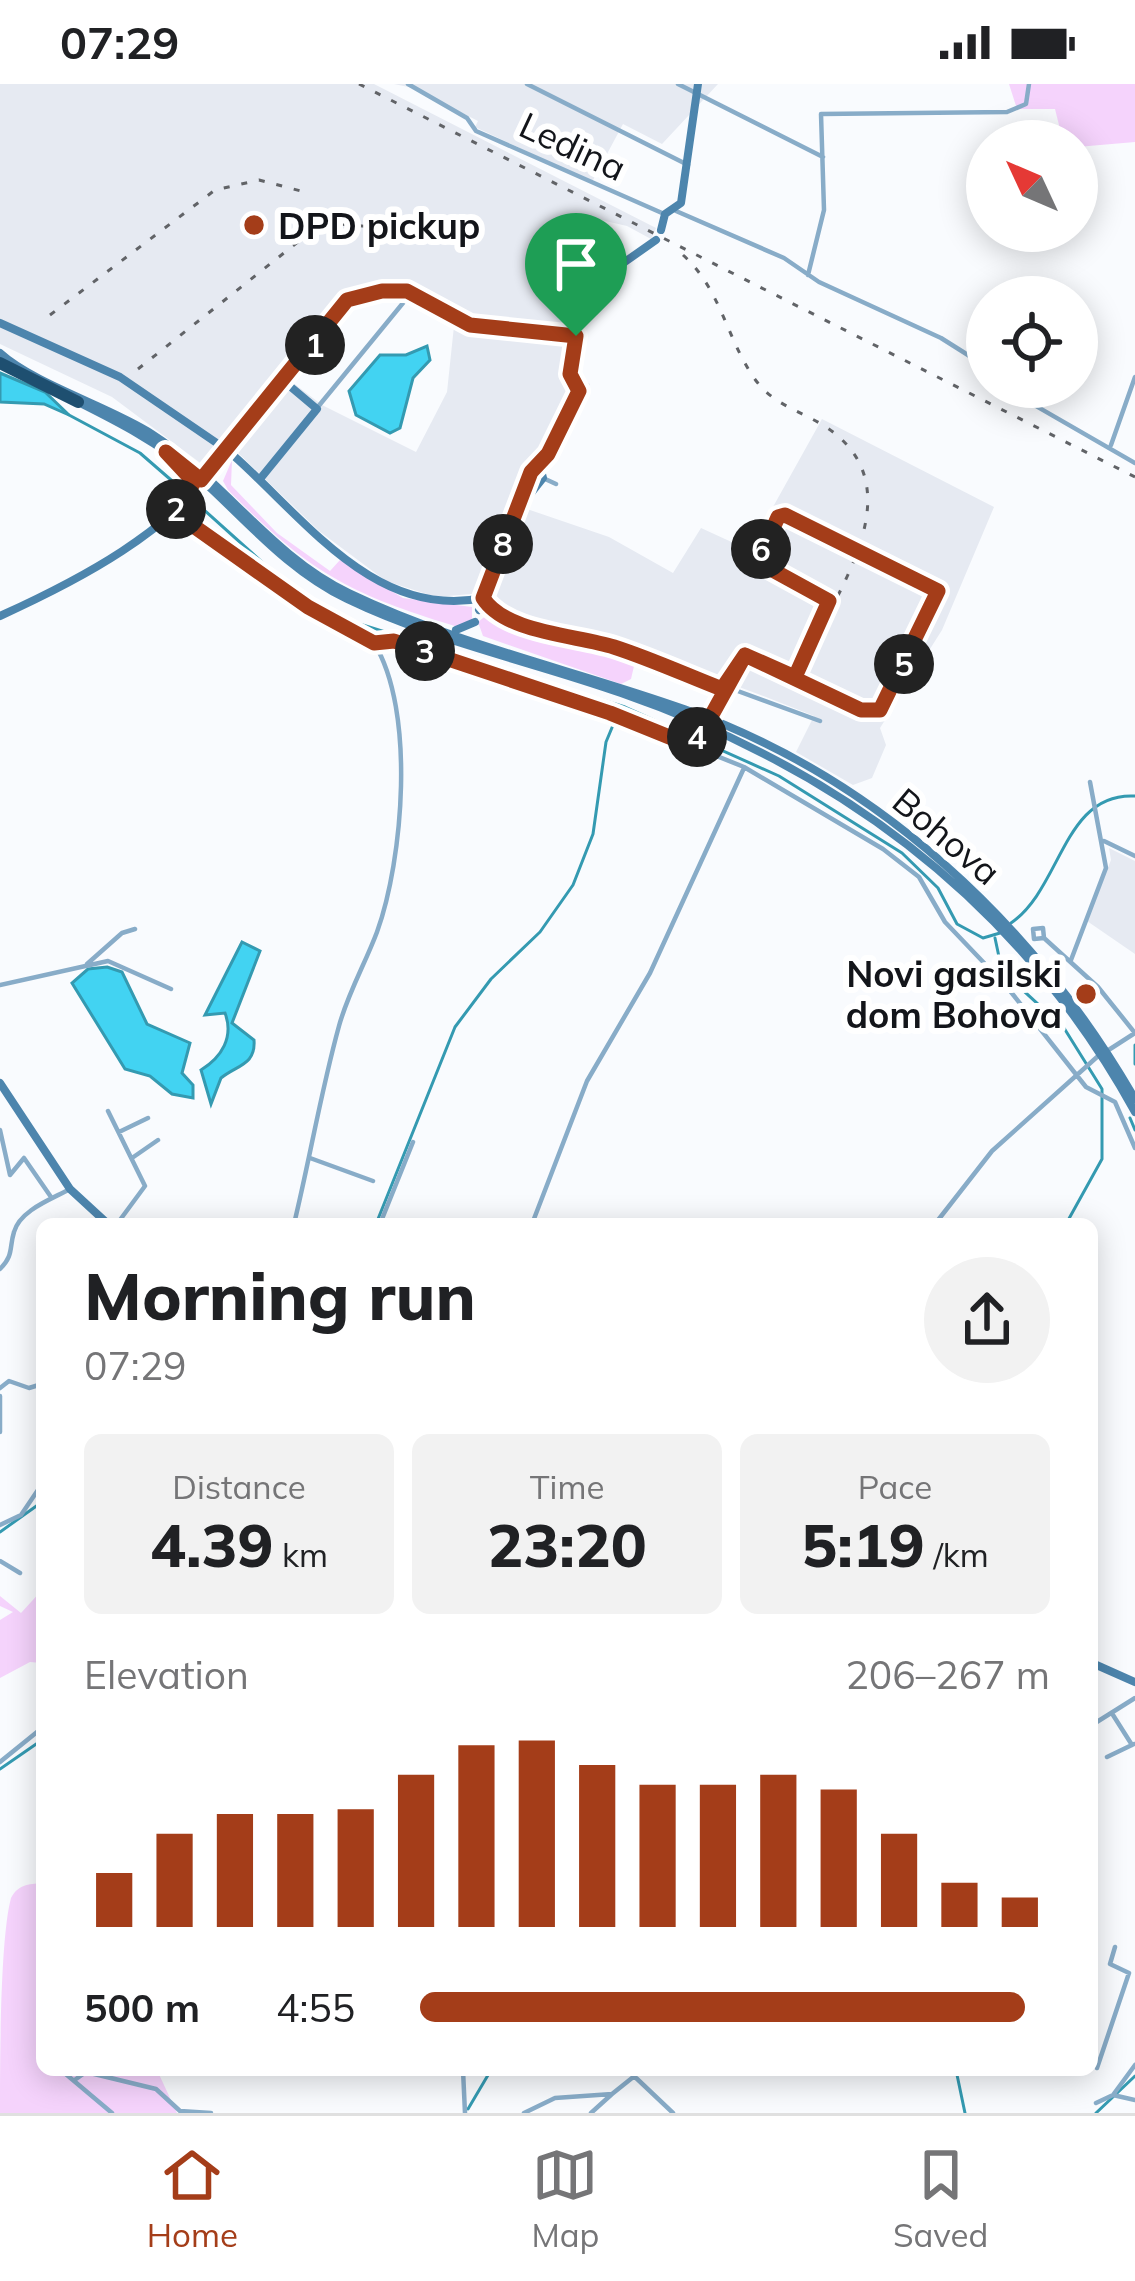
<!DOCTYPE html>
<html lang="en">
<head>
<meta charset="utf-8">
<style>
	body { margin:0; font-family:Mulish,sans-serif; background:#f2f2f2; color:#202124; height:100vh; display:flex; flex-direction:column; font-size:45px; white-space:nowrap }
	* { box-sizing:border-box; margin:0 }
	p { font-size:39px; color:#757577 }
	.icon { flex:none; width:66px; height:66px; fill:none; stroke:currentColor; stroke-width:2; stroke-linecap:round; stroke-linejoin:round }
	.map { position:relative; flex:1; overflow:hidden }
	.details { position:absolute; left:36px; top:1134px; width:1062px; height:858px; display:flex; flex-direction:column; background:#fff; border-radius:18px; box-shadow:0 6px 30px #0003 }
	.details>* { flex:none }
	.needle { width:78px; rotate:314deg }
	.fabs { position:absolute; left:966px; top:36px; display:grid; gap:24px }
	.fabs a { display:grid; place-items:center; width:132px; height:132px; border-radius:50%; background:#fff; box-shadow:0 6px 30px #0003; font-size:60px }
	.pin { position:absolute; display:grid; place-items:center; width:102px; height:102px; color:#fff; margin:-123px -51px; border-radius:50% 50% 50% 0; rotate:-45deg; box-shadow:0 0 12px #0007 }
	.pin .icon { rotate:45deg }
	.km { position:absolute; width:60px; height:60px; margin:-30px; border-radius:50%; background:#222; color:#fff; font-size:33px; line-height:60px; text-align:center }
	.round { display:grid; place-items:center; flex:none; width:126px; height:126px; border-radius:63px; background:#f2f2f2 }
	.headline { display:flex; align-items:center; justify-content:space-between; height:204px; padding:0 48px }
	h1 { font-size:66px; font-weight:800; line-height:90px }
	.metrics { display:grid; grid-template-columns:repeat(3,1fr); gap:18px; height:204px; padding:12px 48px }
	.metrics div { display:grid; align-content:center; border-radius:18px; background:#f2f2f2; text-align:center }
	.metrics b { font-size:60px; font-weight:800 }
	.metrics small { font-size:33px; font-weight:400 }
	.metrics p { font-size:33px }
	.chart { height:336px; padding:24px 48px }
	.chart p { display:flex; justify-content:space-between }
	.chart svg { width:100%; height:216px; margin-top:12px; stroke:#a43d19; stroke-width:6 }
	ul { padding:0 48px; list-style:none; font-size:39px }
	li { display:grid; grid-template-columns:192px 144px 1fr; align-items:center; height:90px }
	li i { height:30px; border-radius:15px; background:#a43d19 }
	.status { display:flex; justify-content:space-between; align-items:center; height:84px; padding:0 60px; background:#fff; direction:ltr }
	.status svg { height:33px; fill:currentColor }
	.menu { display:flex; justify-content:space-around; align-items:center; height:168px; border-top:3px solid #e0e0e0; background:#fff; font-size:33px; color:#757577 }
	.menu a { display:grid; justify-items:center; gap:6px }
	.menu .on { color:#a43d19 }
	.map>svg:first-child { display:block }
</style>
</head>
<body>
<div class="status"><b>07:29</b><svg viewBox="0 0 49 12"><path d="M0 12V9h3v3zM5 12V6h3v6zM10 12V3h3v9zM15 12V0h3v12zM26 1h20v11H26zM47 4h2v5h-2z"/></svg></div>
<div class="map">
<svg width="1135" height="2029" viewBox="0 0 1135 2029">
	<rect width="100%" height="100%" fill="#f9fbfe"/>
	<path fill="#e6eaf2" d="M0 0H374L656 144 651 155 627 142 575 130 577 212 572 249 474 238 453 228 426 204 367 201 341 215 290 285 203 381 112 313 0 260Z
		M394 0H718L662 60 623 40 592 98 475 43 478 37 413 4Z
		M454 242 571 256 564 283 590 300 527 425 609 453 673 489 701 444 749 466 822 335 994 423 942 546 880 644 886 661 872 694 853 701 796 668 814 632 766 613 623 560 516 531 483 509 436 513 386 497 319 447 235 366 292 298 322 321 416 368 447 308Z
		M1109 764 1135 777V870L1087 837 1111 776Z"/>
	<path fill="#f5d3fc" d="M1009 0H1135V58L1077 63V57H1063L1055 25H1017Z
		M232 376 231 401 277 449 330 487 340 476 403 514 472 523V538L461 544C349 510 311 490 228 406L223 397Z
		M492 527C549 554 612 565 672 589V591L644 580 634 582 631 595 621 600 483 552 478 538Z
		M42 1506V1579L30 1578 0 1594V1536L13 1528 0 1522V1512L21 1529Z
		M42 1799V1986H157L177 2029H0C0 1979 0 1855 11 1814 18 1801 28 1800 42 1799Z"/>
	<path fill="#42d3f2" stroke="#349ab1" stroke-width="3" d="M427 262 430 276 413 294 400 344 390 349 356 331 349 307 380 271H406Z
		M0 289 45 308 69 331 44 320 0 318Z
		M242 858 260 867 232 939 254 956C256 981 237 981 221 994L211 1020 201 986C222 973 234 953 225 929L205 931Z
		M107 883 122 888 147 940 190 959 182 989 193 1001V1014L172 1010 150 992 125 985 72 899 88 885Z"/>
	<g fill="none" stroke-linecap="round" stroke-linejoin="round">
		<path stroke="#349ab1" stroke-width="3" d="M69 331 140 369 186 409
			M193 416 282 496 350 537 625 623 779 692 902 769 938 804 957 840 983 854 1000 849
			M1011 839C1062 804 1063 708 1135 712
			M995 854 1002 887 1064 944 1102 1005V1075L1066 1140
			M1135 961V980
			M1130 1034 1135 1046
			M376 1140 455 943 491 895 540 848 573 801 593 750 606 658 621 622
			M0 1448 42 1418
			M0 1685 42 1656
			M956 1986 965 2029
			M468 2025 491 1986
			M1096 2029 1135 1992"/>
		<path stroke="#88acc8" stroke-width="4.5" d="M408 0 467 34 476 47 662 129
			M527 0 688 81
			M678 0 823 73
			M676 127 784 174 819 198 941 254 987 283
			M808 191 824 126 821 30 1007 28 1026 20 1029 0
			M287 296 342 220 382 207 422 211 470 241 576 252
			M1003 303 1135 379
			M317 324 412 208
			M1111 361 1135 293
			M543 394 556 400
			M175 429 308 523 374 559 394 557 610 629 744 683 883 765 919 793 945 838 1007 903 1086 1003 1115 1018 1135 1064
			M490 523 519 538 614 563 721 605
			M724 602 820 637
			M708 633 745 571 861 626 878 628 938 507 791 433H778L758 478 829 517 795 593
			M693 663 702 643
			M1104 757 1135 772
			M1044 854 1043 844 1033 845 1034 855 1044 854 1098 903 1135 949 1107 967
			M1071 876 1106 784 1090 698
			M87 880 122 849 135 845
			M0 901 108 877 171 905
			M108 1027 145 1102 117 1140
			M0 1046 10 1091 24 1074 51 1113
			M119 1048 148 1034
			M132 1074 158 1056
			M310 1074 373 1097
			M294 1140C310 1074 321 1007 339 942 348 909 365 880 377 848 403 776 416 627 374 559
			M380 1140 413 1058
			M532 1140 587 997 650 889 744 684
			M935 1140 992 1067 1097 973
			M0 1185C14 1171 9 1164 14 1148 20 1126 52 1115 70 1105
			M0 1304 9 1297 29 1304 42 1300
			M0 1312V1348
			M0 1441 21 1431 42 1400
			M0 1477 20 1489
			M1113 1631 1132 1661
			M1092 1641 1135 1614
			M1107 1673 1134 1660
			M0 1678 42 1644
			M1097 1984 1129 1889 1110 1880 1115 1863
			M61 1986 112 2029
			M463 1986 465 2029
			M634 1992 673 2029
			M76 1995 86 1988 156 2005 180 2027 211 2029
			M1113 2011 1135 2016
			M1096 2019 1113 2011 1135 1981
			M524 2029 555 2014 612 2010 642 1986
			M591 2029 612 2010"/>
		<path stroke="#4d85ad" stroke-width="8" d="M661 146 665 130 681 119 698 0
			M0 239 120 293 224 364
			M0 269C34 300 110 323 152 350 224 396 271 472 349 509 455 560 574 586 684 625 878 694 1034 840 1135 1015
			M78 318C118 338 159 359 194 389 244 433 285 485 347 515 434 557 530 577 621 609 843 686 1021 821 1135 1028
			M233 362 285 298 317 325 260 395
			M234 372C305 435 376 536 483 514
			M537 385 579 307 570 290 582 208 656 156
			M175 428 204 393
			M483 514 531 388 541 386 543 394 524 418
			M479 526 488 522 483 514
			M0 532C88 492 162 451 225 377
			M456 546 475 538
			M0 999 70 1105 108 1140
			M1092 1579 1135 1598"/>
		<path stroke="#1e4f70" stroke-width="12" d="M0 279 78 318"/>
		<path stroke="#616367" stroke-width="3" stroke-dasharray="6 12" stroke-linecap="butt" d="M359 0 1135 393
			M683 171C722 206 727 258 757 298 777 324 809 329 833 348 904 403 849 488 819 549
			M50 231 215 106 259 96 301 107
			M138 285 304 153 340 140 383 144"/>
		<path stroke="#4d85ad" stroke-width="8" d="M226 371 233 362"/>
	</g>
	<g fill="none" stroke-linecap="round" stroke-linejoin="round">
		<g stroke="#fff" stroke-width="24">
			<path id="route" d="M576 252 470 241 407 207H382L347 216 201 396 166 368 194 398 175 429 308 523 374 559 394 557 610 629 694 663 745 571 861 626H880L938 507 785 431 778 433 758 478 829 517 795 593 745 571 722 605C686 591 651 575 614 563 576 551 505 549 483 514L531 388 548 370 579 307 570 290 576 252"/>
		</g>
		<use href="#route" stroke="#a43d19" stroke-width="15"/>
	</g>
	<g fill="#a43d19" stroke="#fff" stroke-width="4.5">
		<circle cx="254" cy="141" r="12"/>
		<circle cx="1086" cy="910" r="12"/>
	</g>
	<g text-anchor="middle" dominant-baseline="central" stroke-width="12" stroke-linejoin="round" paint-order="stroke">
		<g font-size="36" fill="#13151a" stroke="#fff">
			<text transform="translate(573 62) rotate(25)">Ledina</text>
			<text transform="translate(947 752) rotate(40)">Bohova</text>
		</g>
		<g font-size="36" font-weight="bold" fill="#13151a" stroke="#fff" text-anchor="start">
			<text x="278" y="141">DPD pickup</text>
			<text x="1062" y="889" text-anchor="end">Novi gasilski<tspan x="1062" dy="41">dom Bohova</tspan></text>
		</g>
	</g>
</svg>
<div class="fabs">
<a><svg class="needle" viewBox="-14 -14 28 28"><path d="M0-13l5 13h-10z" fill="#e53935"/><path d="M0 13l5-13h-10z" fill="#757577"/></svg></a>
<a><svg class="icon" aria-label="locate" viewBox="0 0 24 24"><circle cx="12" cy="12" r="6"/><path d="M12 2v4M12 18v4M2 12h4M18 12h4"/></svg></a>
</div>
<div class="pin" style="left:576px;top:252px;background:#1e9e55"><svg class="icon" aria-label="arrive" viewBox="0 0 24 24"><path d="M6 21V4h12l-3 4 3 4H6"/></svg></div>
<b class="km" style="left:315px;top:261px">1</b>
<b class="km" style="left:176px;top:425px">2</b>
<b class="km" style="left:425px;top:567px">3</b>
<b class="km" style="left:697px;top:653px">4</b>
<b class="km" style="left:904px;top:580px">5</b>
<b class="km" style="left:761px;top:465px">6</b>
<b class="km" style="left:503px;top:460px">8</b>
<section class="details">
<div class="headline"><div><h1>Morning run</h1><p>07:29</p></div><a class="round"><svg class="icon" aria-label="share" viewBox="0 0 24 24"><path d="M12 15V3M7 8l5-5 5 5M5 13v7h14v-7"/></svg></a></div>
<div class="metrics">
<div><p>Distance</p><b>4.39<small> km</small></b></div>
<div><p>Time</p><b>23:20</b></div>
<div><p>Pace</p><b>5:19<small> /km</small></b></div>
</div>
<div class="chart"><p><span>Elevation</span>206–267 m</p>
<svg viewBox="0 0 160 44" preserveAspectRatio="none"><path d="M5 44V33M15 44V25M25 44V21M35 44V21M45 44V20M55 44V13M65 44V7M75 44V6M85 44V11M95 44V15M105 44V15M115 44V13M125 44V16M135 44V25M145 44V35M155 44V38"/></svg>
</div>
<ul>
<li><b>500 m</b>4:55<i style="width:96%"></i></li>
</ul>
</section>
</div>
<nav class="menu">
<a class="on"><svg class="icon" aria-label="home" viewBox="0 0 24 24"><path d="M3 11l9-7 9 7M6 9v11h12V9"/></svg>Home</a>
<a><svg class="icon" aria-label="map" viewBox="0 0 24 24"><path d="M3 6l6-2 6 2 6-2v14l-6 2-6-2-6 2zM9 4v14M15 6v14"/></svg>Map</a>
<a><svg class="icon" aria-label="saved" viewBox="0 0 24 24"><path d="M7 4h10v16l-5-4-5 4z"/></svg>Saved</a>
</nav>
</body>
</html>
